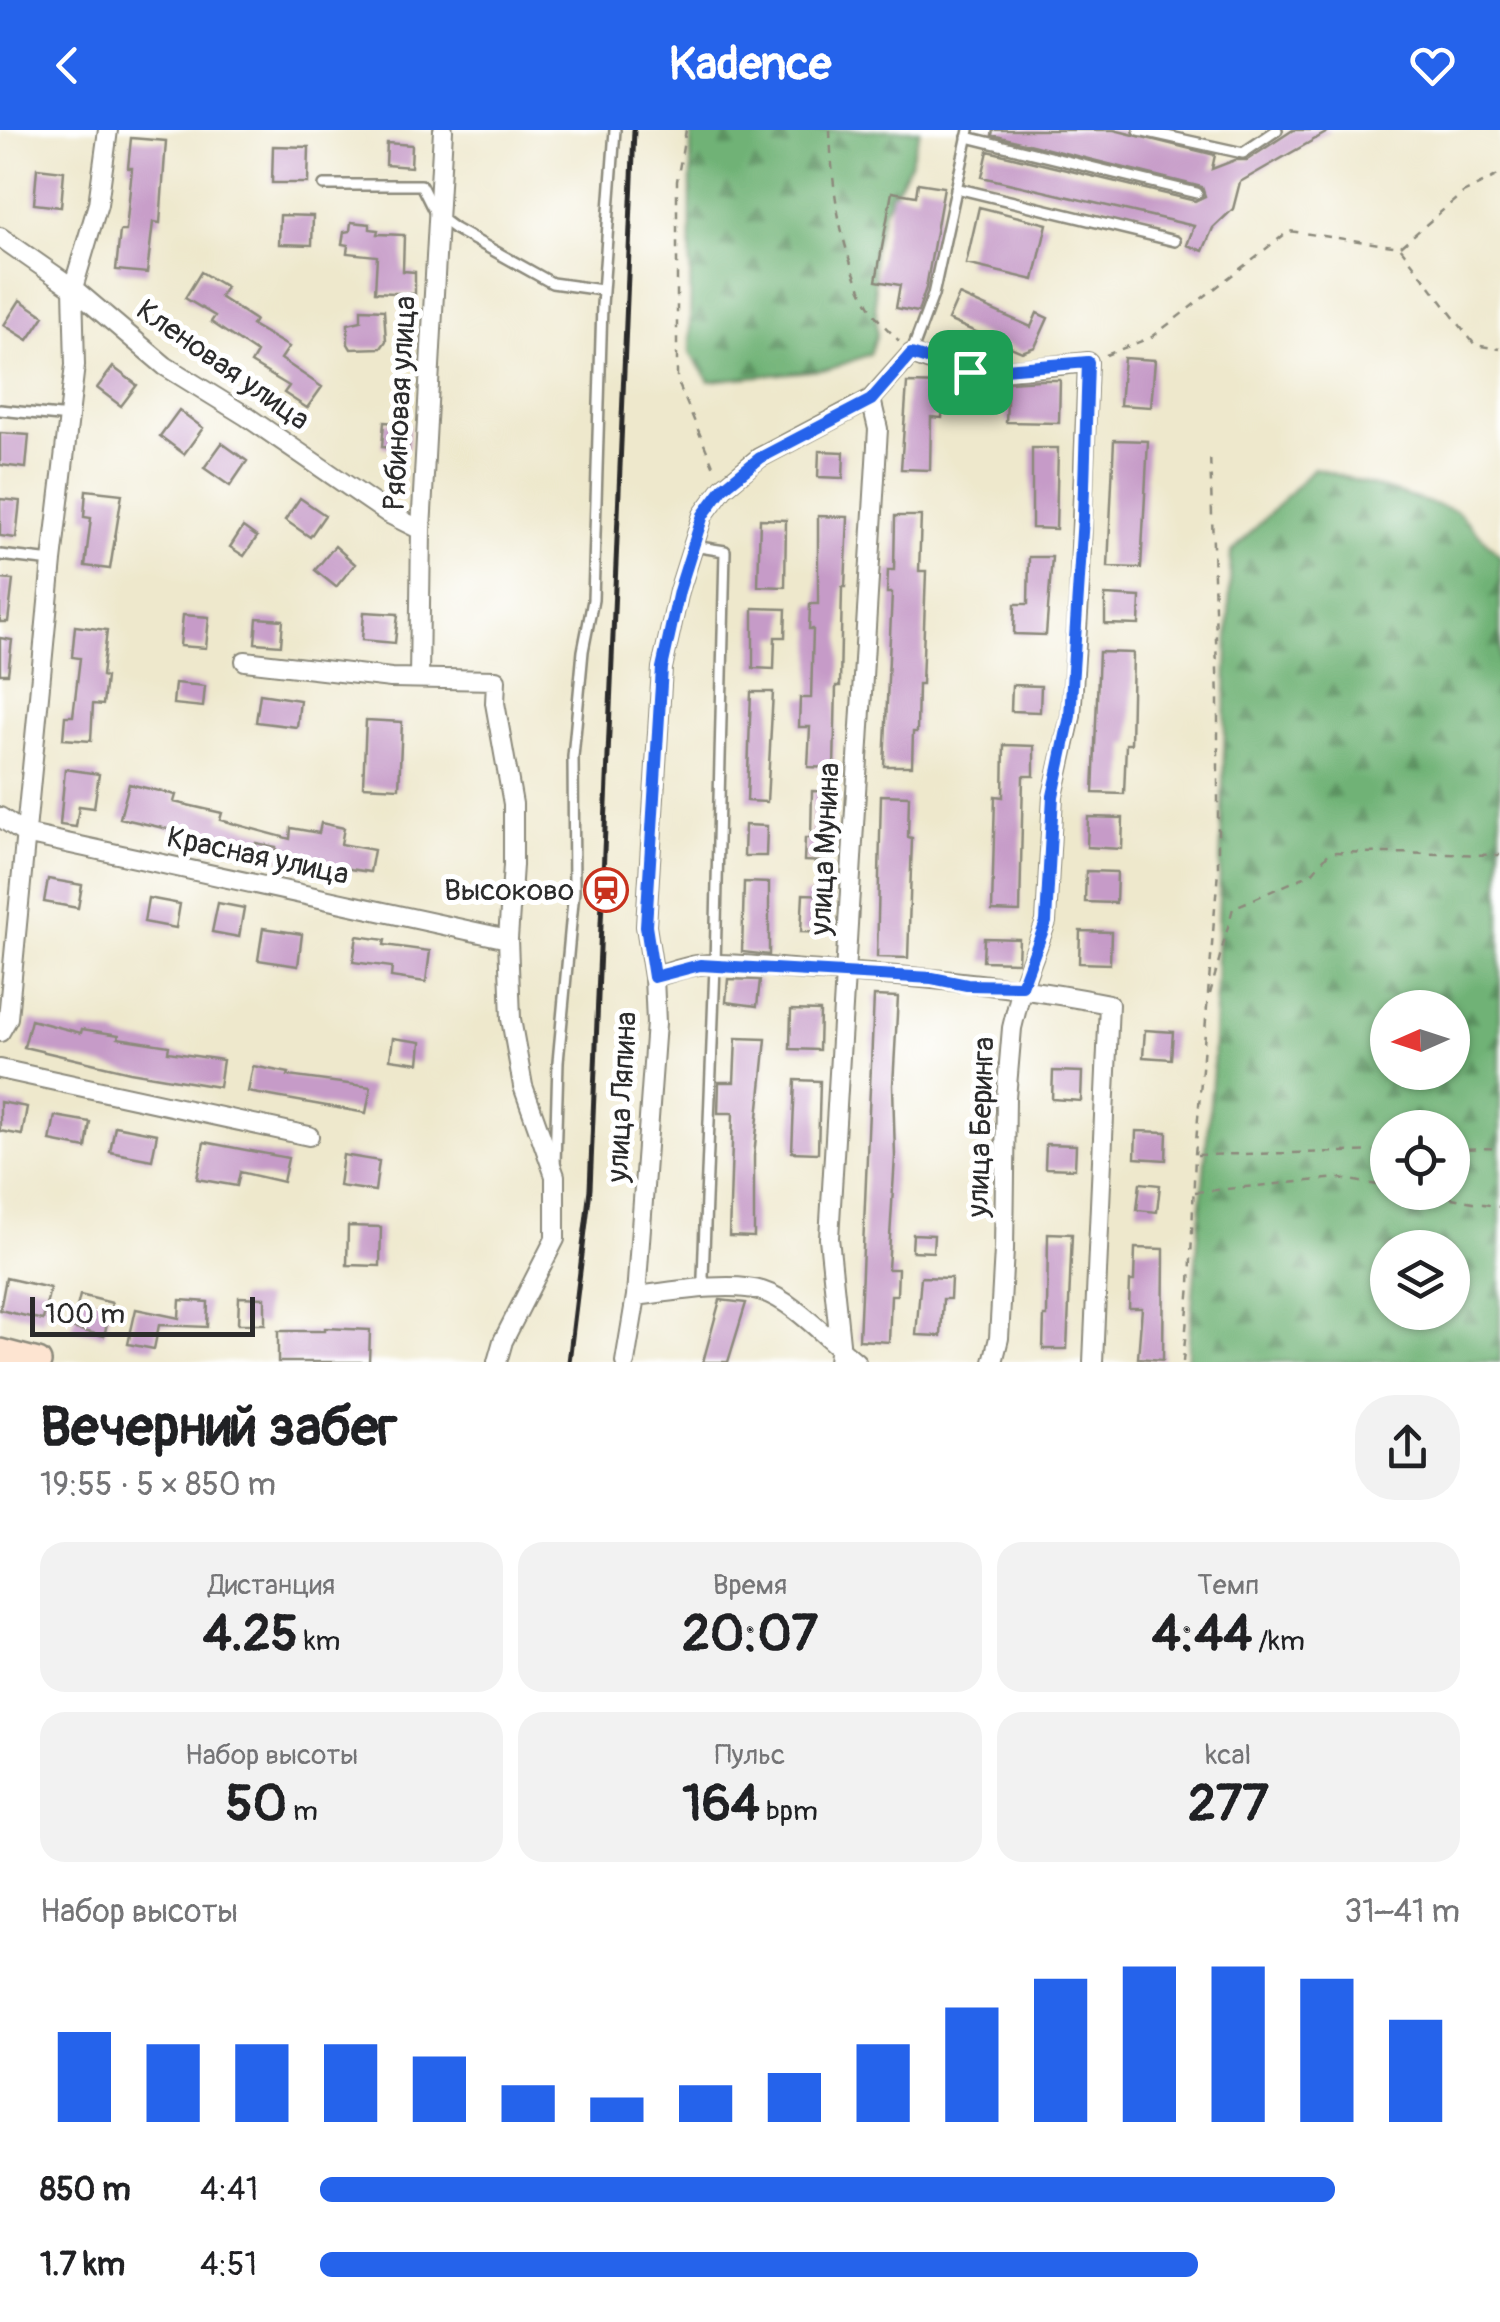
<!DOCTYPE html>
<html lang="ru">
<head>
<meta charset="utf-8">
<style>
	body { margin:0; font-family:Pangolin,sans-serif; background:#f2f2f2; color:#202124; height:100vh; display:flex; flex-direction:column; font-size:38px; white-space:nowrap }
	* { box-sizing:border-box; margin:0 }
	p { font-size:32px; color:#757577 }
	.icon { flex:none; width:55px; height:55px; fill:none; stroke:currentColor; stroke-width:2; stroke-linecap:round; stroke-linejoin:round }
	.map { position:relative; height:1232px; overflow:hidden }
	.sheet { display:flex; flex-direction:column; background:#fff; flex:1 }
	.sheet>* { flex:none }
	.needle { width:65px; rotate:267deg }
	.buttons { position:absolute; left:1370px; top:860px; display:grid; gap:20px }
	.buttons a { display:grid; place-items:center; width:100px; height:100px; border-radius:50%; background:#fff; box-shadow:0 2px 8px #0004; font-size:50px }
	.scale { position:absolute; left:30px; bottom:25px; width:225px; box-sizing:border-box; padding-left:10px; border:5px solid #2b2b2b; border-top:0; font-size:28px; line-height:35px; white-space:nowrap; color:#2b2b2b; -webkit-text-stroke:8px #fff; paint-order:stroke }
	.pin { position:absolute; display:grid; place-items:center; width:85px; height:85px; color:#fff; margin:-42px; border-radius:20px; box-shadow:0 5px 15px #0006 }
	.round { display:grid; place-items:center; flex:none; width:105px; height:105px; border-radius:40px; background:#f2f2f2 }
	.overview { display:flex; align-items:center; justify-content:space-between; height:170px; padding:0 40px }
	h1 { font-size:55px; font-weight:700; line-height:75px }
	.metrics { display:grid; grid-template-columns:repeat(3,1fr); gap:15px; height:170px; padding:10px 40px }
	.metrics div { display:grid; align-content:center; border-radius:25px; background:#f2f2f2; text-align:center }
	.metrics b { font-size:50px; font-weight:700 }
	.metrics small { font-size:28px; font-weight:400 }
	.metrics p { font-size:28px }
	.chart { height:280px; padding:20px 40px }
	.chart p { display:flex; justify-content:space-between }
	.chart svg { width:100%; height:180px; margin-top:10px; stroke:#2563eb; stroke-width:6 }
	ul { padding:0 40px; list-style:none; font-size:32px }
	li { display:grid; grid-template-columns:160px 120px 1fr; align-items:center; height:75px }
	li i { height:25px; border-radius:12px; background:#2563eb }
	header { display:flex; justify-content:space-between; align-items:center; height:130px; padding:0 40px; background:#2563eb; color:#fff; font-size:45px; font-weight:700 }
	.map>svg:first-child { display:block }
</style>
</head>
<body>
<header><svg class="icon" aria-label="back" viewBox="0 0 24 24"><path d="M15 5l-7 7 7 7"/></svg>Kadence<svg class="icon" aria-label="heart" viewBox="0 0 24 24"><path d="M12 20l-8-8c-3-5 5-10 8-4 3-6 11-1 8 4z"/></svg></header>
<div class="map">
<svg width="1500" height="1232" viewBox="0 0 1500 1232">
	<defs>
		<pattern id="forest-firs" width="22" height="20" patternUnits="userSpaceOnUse" patternTransform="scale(2.5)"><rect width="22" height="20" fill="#6fb276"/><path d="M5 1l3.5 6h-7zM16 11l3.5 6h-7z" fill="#5b9161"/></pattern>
	</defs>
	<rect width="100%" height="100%" fill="#fff"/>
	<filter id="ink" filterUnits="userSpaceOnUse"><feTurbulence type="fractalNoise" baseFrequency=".01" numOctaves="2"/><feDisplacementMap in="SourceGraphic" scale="20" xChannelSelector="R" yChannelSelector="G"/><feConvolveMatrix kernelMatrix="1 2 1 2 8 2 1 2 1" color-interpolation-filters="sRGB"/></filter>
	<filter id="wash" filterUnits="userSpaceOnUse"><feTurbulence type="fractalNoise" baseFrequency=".0048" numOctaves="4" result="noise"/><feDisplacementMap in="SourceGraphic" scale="40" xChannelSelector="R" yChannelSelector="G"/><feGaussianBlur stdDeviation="2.25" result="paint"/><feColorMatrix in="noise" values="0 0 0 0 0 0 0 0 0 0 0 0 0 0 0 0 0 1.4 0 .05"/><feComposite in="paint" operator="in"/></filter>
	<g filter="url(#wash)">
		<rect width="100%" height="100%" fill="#eee8cc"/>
		<path fill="url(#forest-firs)" stroke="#4d6e50" stroke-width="2.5" fill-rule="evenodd" d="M691 0H920L910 34 883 82 873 122 877 204 870 224 830 239 709 251 690 223Z
			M1314 338 1457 381 1500 426V1232H1187L1213 940 1231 423ZM1388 878H1452V942H1388ZM1388 998H1452V1062H1388ZM1388 1118H1452V1182H1388Z"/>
		<g id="blocks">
			<path fill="#c69bc8" d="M993 0H1114L1215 25 1212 39 1235 30H1247L1293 0H1331L1240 52 1233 79 1213 98 1203 121 1187 115 1194 96 982 47 988 21 1195 71 1205 66 1202 57 992 5Z
				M131 8 166 11 160 93 153 92 147 143 116 140 120 101H126L132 38H128Z
				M387 13 412 15 411 37 386 35Z
				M273 16 309 17 308 53H272Z
				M37 38 64 41 61 77 34 74Z
				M918 53 944 57 926 158 918 182 896 178 900 155 876 151 892 62 916 66Z
				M979 77 1047 94 1034 150 966 134Z
				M280 85 313 86 312 115 279 114Z
				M351 92 370 94V99L378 100 377 104 404 105 403 141 415 142V164L375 162 377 126 347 123 348 115 342 114 344 102 350 101Z
				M201 142 226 157 220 167 255 190 252 195 289 217 281 229 322 257 307 278 284 263 289 256 251 233 257 223 211 192 215 186 185 168Z
				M959 165 1031 197 1037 183 1048 188 1035 217 1022 222 948 190Z
				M20 170 44 186 28 210 4 195Z
				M361 179 384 180 386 211 381 218 351 219 348 214V194L361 191Z
				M1124 228 1155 230 1151 277 1120 275Z
				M113 237 137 255 121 276 97 258Z
				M1041 250H1060L1059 293 1006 292 1008 252Z
				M907 253 944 254 942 288 931 287 930 340 901 339Z
				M179 280 203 298 184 324 160 306Z
				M384 292 410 294 408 319 382 317Z
				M0 303 29 305 26 338 0 335Z
				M1114 310 1148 311 1141 438 1108 437Z
				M222 313 247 331 230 356 204 338Z
				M1032 318H1058L1056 399 1032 398Z
				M819 321 844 322 843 348 818 347Z
				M86 360 122 364 110 439 85 436 91 388 84 387Z
				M300 368 325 385 310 407 285 390Z
				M0 369 20 371 16 408 0 406Z
				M818 386 848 387 845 457H842L840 556H836L834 638 808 637 810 597H799L800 568H811L813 499H809L810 474H818Z
				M895 386H921L919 441H926L922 554H918L917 602H913L912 636H884L892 463H887L888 440H894Z
				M760 389 786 390 785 457 758 456Z
				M243 397 257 407 244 426 230 417Z
				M335 416 355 434 336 457 315 440Z
				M1029 427H1052L1046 505 1014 504 1015 474H1028Z
				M0 449 13 450 8 492H0Z
				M1105 465 1140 467 1139 495 1105 494Z
				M753 478 786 479 785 507H775L774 539 753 538Z
				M364 482 398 484 395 513 362 510Z
				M183 485 209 487 206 518 180 516Z
				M257 488 283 490 281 515 255 513Z
				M75 496 107 500 102 546 106 547 103 575 93 574 91 611 63 609 65 586H73L80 528 72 527Z
				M0 508 12 510 8 544H0Z
				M1099 522 1133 523 1131 614H1126L1124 664 1093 663Z
				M175 553 205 556 203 577 173 574Z
				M1012 555 1041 556 1040 582 1011 581Z
				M751 562H773L767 672 747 671Z
				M260 564 300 570 297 597 256 592Z
				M366 590 402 592 399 658 363 656Z
				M1004 615 1034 616V646H1023L1020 782 992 781 995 666 1003 667Z
				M65 639 99 644 94 678 79 676 76 697 60 695Z
				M129 654 176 665 174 672 222 683 220 690 290 709 291 698 319 703 321 693 344 698 341 714 374 720 370 742 274 728 276 717 256 713 254 724 184 708 185 703 120 688Z
				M812 661 835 662 834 690H830L828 732 804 731 805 708H811Z
				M881 665 909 666 908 707 912 708 908 828 877 827Z
				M1088 687 1123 688 1122 719 1087 717Z
				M745 695 767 696 766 726H744Z
				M1086 741 1117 742 1116 773 1085 772Z
				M48 749 82 755 78 778 44 772Z
				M744 752 769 753V825L742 822Z
				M803 764 830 765 829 803 801 802Z
				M148 768 180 774 176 798 144 792Z
				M218 773 244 778 239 807 212 802Z
				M263 798 302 804 298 836 258 830Z
				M1080 801 1111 802 1110 834 1079 833Z
				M357 806 385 810 384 815 430 821 426 852 391 847 392 837 353 832Z
				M984 808 1019 809 1018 832 983 831Z
				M728 849 760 850 757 876 726 872Z
				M874 866 898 867 893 955 895 1027 888 1139H898L897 1165H891L889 1212 859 1210Z
				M791 880 820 881 819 920 790 919Z
				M31 890 81 903 82 899 119 905 118 908 169 916 168 922 223 930 219 957 130 942 24 917Z
				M1145 900 1173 902 1171 929 1143 927Z
				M393 908 421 912 419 933 390 929Z
				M736 908 766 909 754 1026V1107L729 1106 733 983H718L719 952H734Z
				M253 936 289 943 288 946 371 957 366 983 248 962Z
				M1053 941 1082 942 1081 971 1052 969Z
				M795 950 820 951 818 1023 792 1022Z
				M0 972 27 977 22 1005 0 1001Z
				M55 986 90 992 86 1018 50 1011Z
				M115 996 157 1004 152 1030 110 1022Z
				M1136 1001 1167 1002 1166 1030 1135 1028Z
				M204 1012 288 1028 283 1052 240 1042 237 1056 197 1049Z
				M1046 1014 1076 1015 1075 1039 1045 1038Z
				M343 1025 379 1031 375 1061 339 1056Z
				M1140 1053 1160 1055 1157 1082 1137 1080Z
				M348 1096 381 1097 380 1136 347 1135Z
				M1048 1103 1072 1104 1067 1219H1043L1044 1186H1047Z
				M913 1104 934 1105 933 1122 912 1121Z
				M1135 1118 1164 1119 1163 1230 1138 1228 1142 1178H1129L1130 1151H1134Z
				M921 1147 951 1148 950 1169H943L941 1206 916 1205Z
				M6 1148 50 1158 43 1190 0 1180Z
				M80 1165 112 1173 104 1206 72 1198Z
				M239 1167 265 1168V1194H238Z
				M180 1170 208 1172 207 1197 159 1195 154 1219 128 1214 136 1179 179 1188Z
				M720 1170 746 1173 728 1232H703Z
				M325 1198 370 1200 369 1232H278V1201H325Z"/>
		</g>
	</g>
	<g filter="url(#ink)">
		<use href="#blocks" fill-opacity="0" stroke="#8c8a7c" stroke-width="2.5"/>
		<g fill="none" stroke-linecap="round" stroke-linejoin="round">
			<g stroke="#8c8a7c" stroke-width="14">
				<path id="lane" d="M1139 0 1243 23 1277 0
					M967 7 1197 63
					M324 55H421L436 85 455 99 552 153 602 160
					M956 58 1175 111
					M911 224 933 165 969 0
					M0 280 69 287
					M693 416 725 421 715 836 703 1147 706 1157
					M0 425 52 431
					M555 1033 558 932 574 761 573 627 583 521 593 470 602 175 615 0"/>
			</g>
			<g stroke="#8c8a7c" stroke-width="22">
				<path id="street" d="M0 107 73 158 165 236 246 286 389 384 421 400
					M245 531 391 548 496 550 495 573 513 674V735L508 809 511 889 523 956 555 1046V1109L503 1211 497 1232
					M419 548 421 400 443 0
					M0 687 25 704 508 809
					M654 847C668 843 684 837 698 835 730 831 786 840 821 841 918 846 1014 855 1109 874L1093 1232
					M0 902 8 888 52 431 75 235 73 158 98 74 108 0
					M0 939 309 1006
					M636 1166C669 1162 732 1151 762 1161 794 1171 829 1211 856 1232
					M625 1232 636 1166 656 893 654 847 646 796 662 538 679 461 703 385 723 358 759 328 871 269 911 224C974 251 1022 238 1088 232L1079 469 1071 586 1053 666 1046 792 1022 857 1012 898 1006 968 1004 1120 999 1208 993 1232
					M838 1232 840 1213 829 1108 878 299 871 269"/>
			</g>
			<g stroke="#8c8a7c" stroke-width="30">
				<path id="secondary" d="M0 1222 38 1232"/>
			</g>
			<path stroke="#8c8a7c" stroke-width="2.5" stroke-dasharray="8 8" stroke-linecap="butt" d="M686 0 677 51V250L715 340
				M830 0C832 61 841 129 873 182 880 193 891 202 899 211
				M1401 116 1463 63 1500 44
				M1106 225 1152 207 1289 101 1400 117 1475 215 1500 219
				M1210 864 1233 778 1311 744 1330 722 1500 725
				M1452 1019 1500 1018
				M1197 1025 1388 1021
				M1195 1062 1339 1048 1388 1057
				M1419 1062 1500 1077
				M1183 1232 1190 1155 1195 1025 1218 741V571L1210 323"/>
			<use href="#lane" stroke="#fff" stroke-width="9"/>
			<use href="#street" stroke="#fff" stroke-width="18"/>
			<use href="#secondary" stroke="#fde4d1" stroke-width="25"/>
			<path stroke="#2b2b2b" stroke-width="5" d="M569 1232 590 1059 634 0"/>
		</g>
	</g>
	<g fill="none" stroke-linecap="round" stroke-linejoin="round" filter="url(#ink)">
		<g stroke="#fff" stroke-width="20">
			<path id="route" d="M911 224 970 242 1088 232 1083 387 1070 586 1053 666 1046 792 1022 856 967 855 932 848 700 835 654 847 646 796 662 538 679 461 703 385 723 358 760 328 871 270Z"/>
		</g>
		<use href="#route" stroke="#2563eb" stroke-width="12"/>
	</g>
	<defs>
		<g id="station-ring" transform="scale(2.25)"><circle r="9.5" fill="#fff" stroke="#c8321e" stroke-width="1.5"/><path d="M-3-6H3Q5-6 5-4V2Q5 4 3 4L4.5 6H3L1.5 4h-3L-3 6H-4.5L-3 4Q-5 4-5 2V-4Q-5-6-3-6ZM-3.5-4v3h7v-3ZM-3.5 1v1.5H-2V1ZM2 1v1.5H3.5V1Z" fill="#c8321e"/></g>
	</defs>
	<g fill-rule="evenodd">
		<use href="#station-ring" x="606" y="760"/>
	</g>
	<g text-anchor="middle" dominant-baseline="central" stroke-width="10" stroke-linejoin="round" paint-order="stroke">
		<g font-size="30" fill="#2b2b2b" stroke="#fff">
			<text transform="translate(223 235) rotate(35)">Кленовая улица</text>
			<text transform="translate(400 273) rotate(-87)">Рябиновая улица</text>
			<text transform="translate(825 719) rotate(-87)">улица Мунина</text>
			<text transform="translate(258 726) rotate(12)">Красная улица</text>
			<text transform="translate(622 967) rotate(-87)">улица Ляпина</text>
			<text transform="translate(981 997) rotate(-88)">улица Беринга</text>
		</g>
		<g font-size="30" fill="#2b2b2b" stroke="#fff" text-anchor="end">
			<text x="574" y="760">Высоково</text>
		</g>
	</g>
</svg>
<div class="buttons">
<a><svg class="needle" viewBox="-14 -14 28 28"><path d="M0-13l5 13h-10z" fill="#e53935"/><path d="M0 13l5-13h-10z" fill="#757577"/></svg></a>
<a><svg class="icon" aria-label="locate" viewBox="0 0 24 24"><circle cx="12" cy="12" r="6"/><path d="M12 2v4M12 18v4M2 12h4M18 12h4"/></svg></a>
<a><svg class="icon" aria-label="layers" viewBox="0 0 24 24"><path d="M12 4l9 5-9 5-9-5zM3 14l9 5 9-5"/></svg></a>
</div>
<div class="scale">100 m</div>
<div class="pin" style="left:970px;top:242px;background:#1e9e55"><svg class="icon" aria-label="arrive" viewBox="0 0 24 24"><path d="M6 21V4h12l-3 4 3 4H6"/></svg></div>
</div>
<section class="sheet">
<div class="overview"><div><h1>Вечерний забег</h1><p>19:55 · 5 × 850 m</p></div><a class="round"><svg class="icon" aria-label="share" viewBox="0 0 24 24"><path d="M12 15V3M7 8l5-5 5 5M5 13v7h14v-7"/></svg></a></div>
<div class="metrics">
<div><p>Дистанция</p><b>4.25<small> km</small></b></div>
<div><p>Время</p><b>20:07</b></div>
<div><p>Темп</p><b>4:44<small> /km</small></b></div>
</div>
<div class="metrics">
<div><p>Набор высоты</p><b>50<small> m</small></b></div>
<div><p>Пульс</p><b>164<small> bpm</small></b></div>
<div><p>kcal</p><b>277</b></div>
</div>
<div class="chart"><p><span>Набор высоты</span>31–41 m</p>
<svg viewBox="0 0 160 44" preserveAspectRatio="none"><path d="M5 44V22M15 44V25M25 44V25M35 44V25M45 44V28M55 44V35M65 44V38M75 44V35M85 44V32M95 44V25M105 44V16M115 44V9M125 44V6M135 44V6M145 44V9M155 44V19"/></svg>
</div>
<ul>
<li><b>850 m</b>4:41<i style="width:89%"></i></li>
<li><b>1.7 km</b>4:51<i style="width:77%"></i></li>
</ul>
</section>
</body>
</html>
